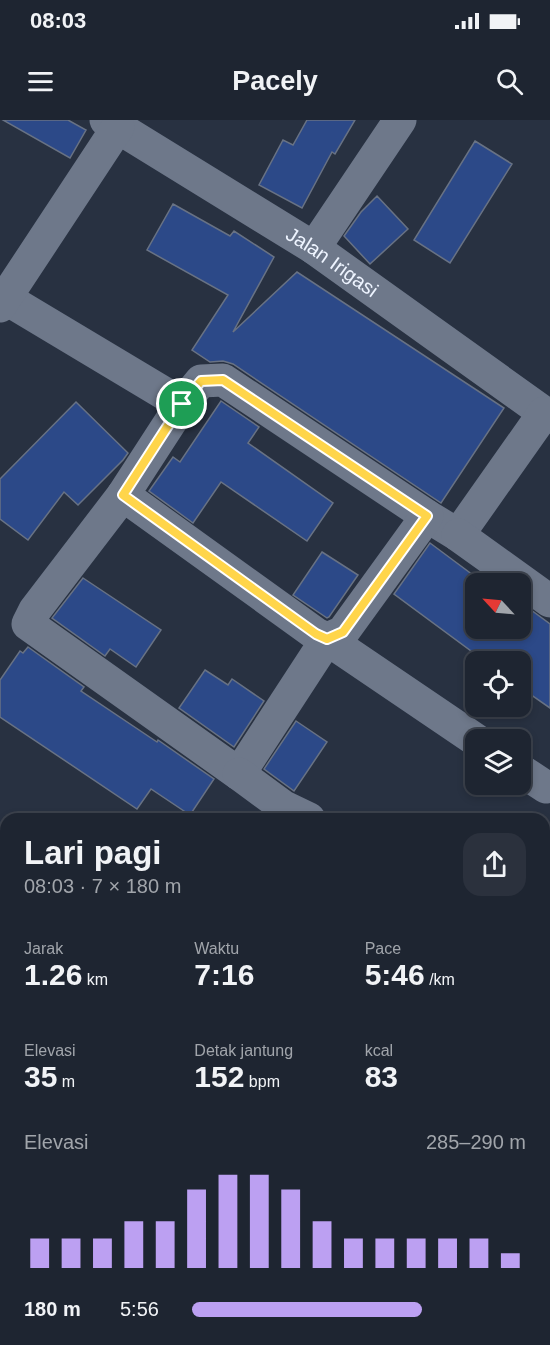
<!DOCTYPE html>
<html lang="id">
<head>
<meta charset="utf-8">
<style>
	body { margin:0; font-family:Helvetica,sans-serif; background:#2b313d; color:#f1f3f6; height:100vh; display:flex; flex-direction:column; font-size:22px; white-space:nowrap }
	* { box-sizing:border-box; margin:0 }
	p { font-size:20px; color:#a1a5ab }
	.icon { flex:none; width:33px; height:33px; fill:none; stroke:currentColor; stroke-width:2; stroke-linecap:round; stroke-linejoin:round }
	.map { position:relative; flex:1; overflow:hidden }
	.details { position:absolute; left:0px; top:693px; width:550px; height:532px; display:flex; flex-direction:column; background:#1e2531; border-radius:18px 18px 0 0; box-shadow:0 3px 9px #0003,0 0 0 2px #3c424d }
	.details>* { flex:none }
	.needle { width:39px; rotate:296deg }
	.fabs { position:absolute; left:465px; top:453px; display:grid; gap:12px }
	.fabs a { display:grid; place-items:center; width:66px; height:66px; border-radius:12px; background:#1e2531; box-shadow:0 3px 9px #0003,0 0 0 2px #3c424d; font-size:30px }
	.pin { position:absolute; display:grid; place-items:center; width:51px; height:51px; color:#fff; margin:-26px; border:3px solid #fff; border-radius:50%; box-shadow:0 2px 6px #0007 }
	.round { display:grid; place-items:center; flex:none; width:63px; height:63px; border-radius:18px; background:#2b313d }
	.overview { display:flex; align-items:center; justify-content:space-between; height:102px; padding:0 24px }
	h1 { font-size:33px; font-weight:700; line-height:45px }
	.figures { display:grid; grid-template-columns:repeat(3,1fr); gap:9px; height:102px; padding:6px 24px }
	.figures div { display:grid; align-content:center }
	.figures b { font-size:30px; font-weight:700 }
	.figures small { font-size:16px; font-weight:400 }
	.figures p { font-size:16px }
	.chart { height:168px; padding:12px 24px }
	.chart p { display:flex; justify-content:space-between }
	.chart svg { width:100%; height:108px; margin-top:6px; stroke:#bca0f2; stroke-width:6 }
	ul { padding:0 24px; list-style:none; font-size:20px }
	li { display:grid; grid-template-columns:96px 72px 1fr; align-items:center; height:45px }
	li i { height:15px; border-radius:8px; background:#bca0f2 }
	.status { display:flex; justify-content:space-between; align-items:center; height:42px; padding:0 30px; background:#1e2531; direction:ltr }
	.status svg { height:16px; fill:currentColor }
	header { display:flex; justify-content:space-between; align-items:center; height:78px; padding:0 24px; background:#1e2531; font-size:27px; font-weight:700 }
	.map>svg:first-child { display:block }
</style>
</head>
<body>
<div class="status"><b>08:03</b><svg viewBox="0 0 49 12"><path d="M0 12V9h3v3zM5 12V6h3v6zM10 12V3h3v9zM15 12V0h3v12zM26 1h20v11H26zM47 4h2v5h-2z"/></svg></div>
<header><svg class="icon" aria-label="menu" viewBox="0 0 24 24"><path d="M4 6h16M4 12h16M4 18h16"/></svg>Pacely<svg class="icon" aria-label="search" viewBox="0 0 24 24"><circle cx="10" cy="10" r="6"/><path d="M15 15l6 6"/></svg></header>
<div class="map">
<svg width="550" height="1225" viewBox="0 0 550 1225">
	<rect width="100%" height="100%" fill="#283141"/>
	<path fill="#2c4988" stroke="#687284" stroke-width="1.5" d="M3 0H68L86 10 70 38Z
		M307 0H355L335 34 332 32 302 88 259 65 283 20 293 25Z
		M475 21 512 44 450 143 414 120Z
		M377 76 408 109 370 144 344 116 361 92Z
		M173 84 230 116 234 111 274 137 233 212 297 152 504 288 441 383 233 244 223 241 210 242 192 230 228 175 147 130Z
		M221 281 259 307 248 323 333 383 307 421 221 362 193 403 149 371 173 337 180 342Z
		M76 282 128 333 123 340 78 385 64 372 28 420 0 399V359Z
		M430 423 485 464H476V508H520V490L524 492 527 487 550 504V588L520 567V542H486L394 474Z
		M322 432 358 455 329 497 327 498 293 475Z
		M83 458 161 510 136 547 110 529 105 536 52 498Z
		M28 527 84 567 81 571 157 622 158 620 214 659 190 695 151 669 137 689 0 597V560L20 531 23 533Z
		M205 550 228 565 232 559 264 581 234 627 179 588Z
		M296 601 327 622 294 671 264 649Z"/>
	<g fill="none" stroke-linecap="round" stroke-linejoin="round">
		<g stroke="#6e788a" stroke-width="33">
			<path id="s1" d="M106 0 314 128 550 297"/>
			<path d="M314 128 400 0"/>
			<path d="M0 175 182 284 201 261 223 260 427 396 458 415 544 293"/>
			<path d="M0 186 118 7"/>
			<path d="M182 284 123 375 316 514 327 519 343 512 427 396"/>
			<path d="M123 375 35 490 28 504 239 654 327 519 476 620"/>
			<path d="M458 415 550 481"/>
			<path d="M520 650 546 667"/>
			<path d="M239 654 284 687 309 699"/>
			<path d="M0 1200 6 1193"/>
			<path d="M179 1225 183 1220"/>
		</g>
		<path stroke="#e56e2a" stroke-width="33" d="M544 988 550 981
			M544 1142 550 1137
			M331 1225 336 1220
			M461 1225 467 1220"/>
	</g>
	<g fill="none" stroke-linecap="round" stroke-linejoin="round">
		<g stroke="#fff" stroke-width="12">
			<path id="route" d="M223 260 427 396 343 512 327 519 316 514 123 375 182 284 201 261Z"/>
		</g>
		<use href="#route" stroke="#ffd54a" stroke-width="8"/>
	</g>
	<g text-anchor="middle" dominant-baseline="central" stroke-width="5" stroke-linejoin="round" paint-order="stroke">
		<g font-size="20" fill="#eef4ff" stroke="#151920">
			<text stroke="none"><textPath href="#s1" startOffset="267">Jalan Irigasi</textPath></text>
		</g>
	</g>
</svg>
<div class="fabs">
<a><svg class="needle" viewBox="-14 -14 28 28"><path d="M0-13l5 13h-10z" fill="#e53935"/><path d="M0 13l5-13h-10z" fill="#a1a5ab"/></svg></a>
<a><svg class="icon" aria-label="locate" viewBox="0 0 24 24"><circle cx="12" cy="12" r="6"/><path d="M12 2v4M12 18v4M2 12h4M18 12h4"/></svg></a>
<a><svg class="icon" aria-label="layers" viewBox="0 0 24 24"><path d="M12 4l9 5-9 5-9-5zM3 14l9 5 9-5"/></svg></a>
</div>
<div class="pin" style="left:182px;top:284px;background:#1e9e55"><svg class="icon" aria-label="arrive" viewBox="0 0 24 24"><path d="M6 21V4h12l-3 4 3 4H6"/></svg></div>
<section class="details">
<div class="overview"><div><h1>Lari pagi</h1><p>08:03 · 7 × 180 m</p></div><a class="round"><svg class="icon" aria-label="share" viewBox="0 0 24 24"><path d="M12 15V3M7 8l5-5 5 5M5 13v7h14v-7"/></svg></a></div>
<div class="figures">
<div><p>Jarak</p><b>1.26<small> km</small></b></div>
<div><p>Waktu</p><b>7:16</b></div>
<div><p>Pace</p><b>5:46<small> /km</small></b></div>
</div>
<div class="figures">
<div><p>Elevasi</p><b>35<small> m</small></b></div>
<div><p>Detak jantung</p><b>152<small> bpm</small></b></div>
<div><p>kcal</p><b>83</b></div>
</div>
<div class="chart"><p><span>Elevasi</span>285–290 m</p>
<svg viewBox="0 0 160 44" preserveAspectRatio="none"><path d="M5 44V32M15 44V32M25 44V32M35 44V25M45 44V25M55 44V12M65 44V6M75 44V6M85 44V12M95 44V25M105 44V32M115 44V32M125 44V32M135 44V32M145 44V32M155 44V38"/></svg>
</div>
<ul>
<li><b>180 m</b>5:56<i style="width:69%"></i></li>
</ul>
</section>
</div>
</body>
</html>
